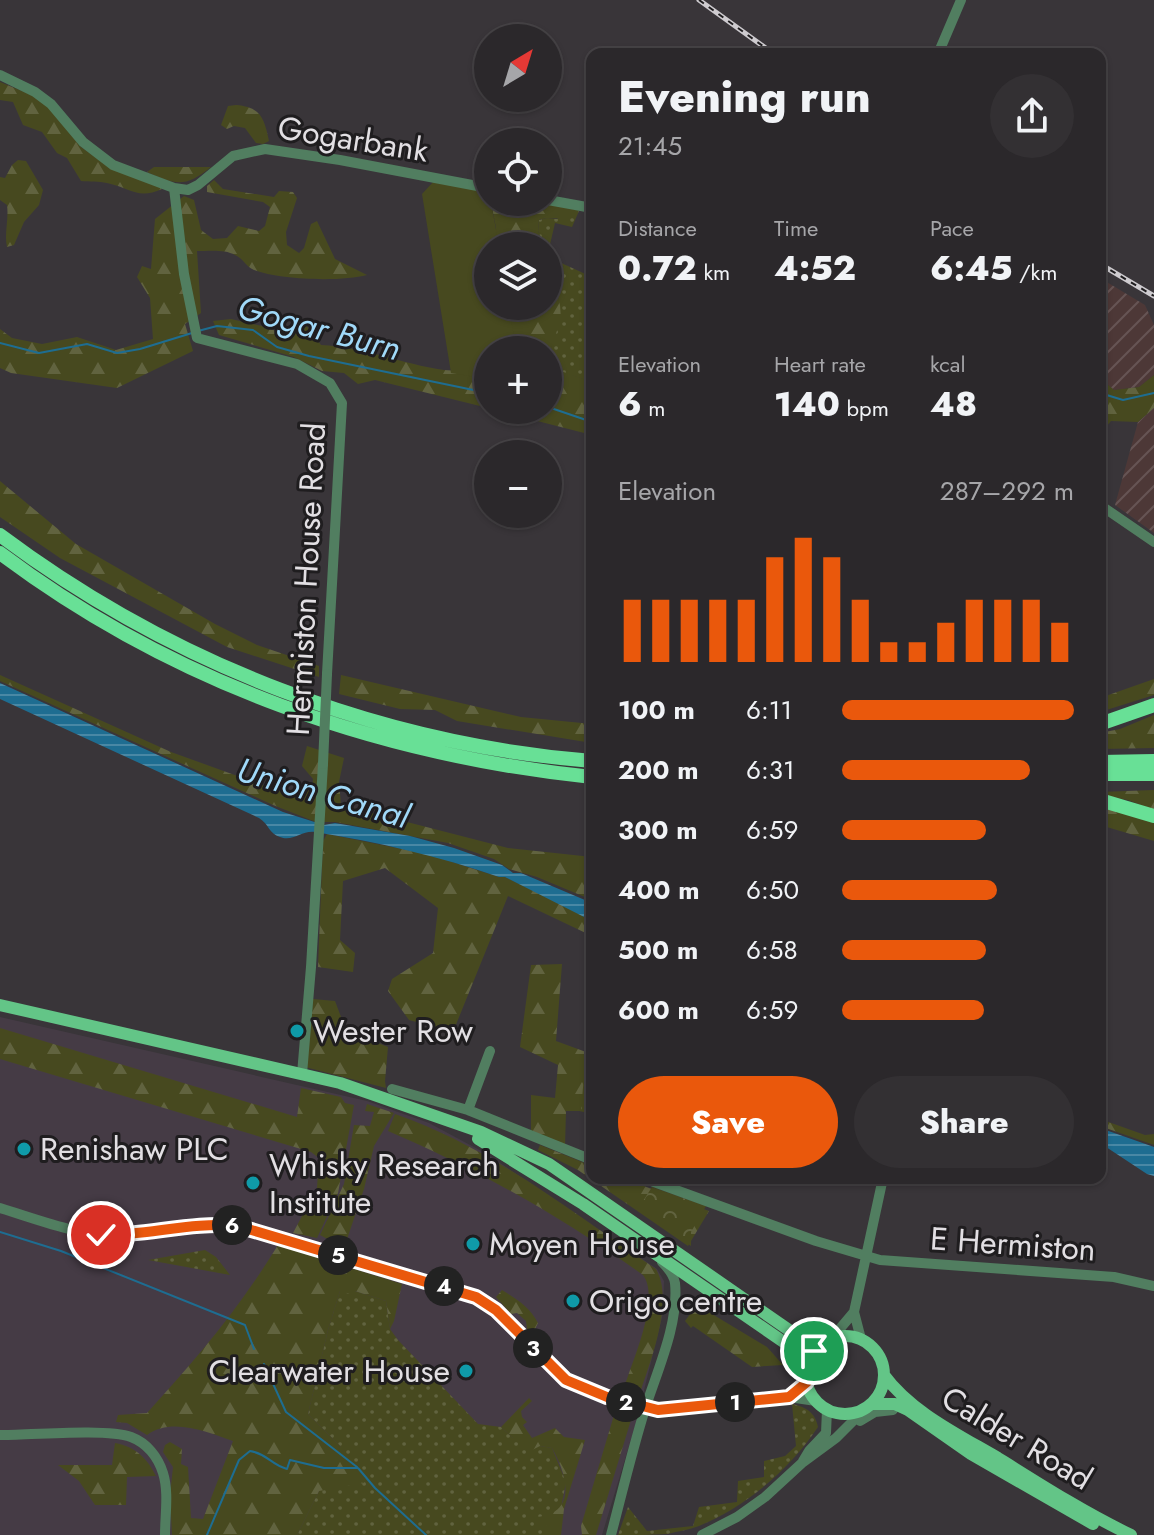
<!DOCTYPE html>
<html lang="en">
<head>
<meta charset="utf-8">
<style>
	body { margin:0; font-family:Jost,sans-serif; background:#333033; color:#f1f3f6; height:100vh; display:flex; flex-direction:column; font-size:30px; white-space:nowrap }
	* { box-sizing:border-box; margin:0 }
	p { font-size:26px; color:#a6a6a9 }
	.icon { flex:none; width:44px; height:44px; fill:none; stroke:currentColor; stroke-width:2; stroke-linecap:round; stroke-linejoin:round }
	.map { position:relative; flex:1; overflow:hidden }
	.sheet { position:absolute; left:586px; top:48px; width:520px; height:1136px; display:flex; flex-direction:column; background:#2b282b; border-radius:16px; box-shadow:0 2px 6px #0004,0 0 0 2px #474447 }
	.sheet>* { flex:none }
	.needle { width:52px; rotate:38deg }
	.tools { position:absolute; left:474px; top:24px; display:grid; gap:16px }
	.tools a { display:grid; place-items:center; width:88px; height:88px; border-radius:50%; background:#2b282b; box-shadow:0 2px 6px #0004,0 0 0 2px #474447; font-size:40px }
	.pin { position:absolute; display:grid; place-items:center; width:68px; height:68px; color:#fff; margin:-34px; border:4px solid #fff; border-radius:50%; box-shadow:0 2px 8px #0007 }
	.km { position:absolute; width:40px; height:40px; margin:-20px; border-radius:50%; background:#222; color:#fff; font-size:22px; line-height:40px; text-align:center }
	.round { display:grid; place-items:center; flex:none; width:84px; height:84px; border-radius:42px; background:#333033 }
	.head { display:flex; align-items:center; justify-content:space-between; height:136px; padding:0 32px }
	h1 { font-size:44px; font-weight:800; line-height:60px }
	.metrics { display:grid; grid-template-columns:repeat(3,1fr); gap:12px; height:136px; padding:8px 32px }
	.metrics div { display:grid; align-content:center }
	.metrics b { font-size:34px; font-weight:800 }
	.metrics small { font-size:22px; font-weight:400 }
	.metrics p { font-size:22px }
	.chart { height:224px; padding:16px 32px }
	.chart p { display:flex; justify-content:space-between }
	.chart svg { width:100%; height:144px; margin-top:8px; stroke:#ea580c; stroke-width:6 }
	.cta { display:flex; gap:16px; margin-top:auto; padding:16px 32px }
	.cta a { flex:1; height:92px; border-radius:48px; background:#ea580c; color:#fff; font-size:32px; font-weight:800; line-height:92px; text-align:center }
	.cta a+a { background:#333033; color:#f1f3f6 }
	ul { padding:0 32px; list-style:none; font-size:26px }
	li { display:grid; grid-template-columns:128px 96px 1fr; align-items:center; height:60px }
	li i { height:20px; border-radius:10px; background:#ea580c }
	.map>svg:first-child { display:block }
</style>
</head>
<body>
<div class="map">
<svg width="1154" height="1535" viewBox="0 0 1154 1535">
	<defs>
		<pattern id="industrial-furrows" width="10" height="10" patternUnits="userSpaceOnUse" patternTransform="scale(2)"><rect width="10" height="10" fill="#4d3837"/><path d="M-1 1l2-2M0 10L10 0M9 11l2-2" fill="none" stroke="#665454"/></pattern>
		<pattern id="grass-dots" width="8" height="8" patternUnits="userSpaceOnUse" patternTransform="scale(2)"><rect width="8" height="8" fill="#47491f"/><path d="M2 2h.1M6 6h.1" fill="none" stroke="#61633f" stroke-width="1.8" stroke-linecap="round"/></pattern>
		<pattern id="forest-firs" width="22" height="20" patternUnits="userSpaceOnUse" patternTransform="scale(2)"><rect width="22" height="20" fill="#47491f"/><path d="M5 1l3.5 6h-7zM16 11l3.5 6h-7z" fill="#61633f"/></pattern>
		<pattern id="park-crowns" width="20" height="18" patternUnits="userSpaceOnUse" patternTransform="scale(2)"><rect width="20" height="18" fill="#47491f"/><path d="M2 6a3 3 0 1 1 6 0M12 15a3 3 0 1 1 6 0" fill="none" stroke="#61633f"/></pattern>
		<pattern id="water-rules" width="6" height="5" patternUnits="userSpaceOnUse" patternTransform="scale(2)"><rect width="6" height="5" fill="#1e6d91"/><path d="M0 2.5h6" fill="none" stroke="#4988a5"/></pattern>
	</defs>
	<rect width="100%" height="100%" fill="#393539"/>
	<path fill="url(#industrial-furrows)" d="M1100 278 1145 305 1154 325V375L1139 387 1114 390 1100 378Z
		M1154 408V533L1115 505 1138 422Z"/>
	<path fill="#453b45" d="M0 1017 367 1101 429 1123 485 1153 657 1269 664 1281 663 1313 636 1423 602 1535H0Z"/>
	<path fill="url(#grass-dots)" d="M574 208 579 211 572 227 555 223 548 253V246H544L538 231 539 220 547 218 557 219Z
		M548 257 592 277V382L552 369 556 357 551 348C554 333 562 319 559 303 557 287 548 274 548 257Z
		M587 1044 592 1045V1114L571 1109Z
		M205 1250 216 1257 230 1275 148 1260Z
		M340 1291H355L386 1301 390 1329 398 1340 478 1424 501 1427 513 1438 519 1435 540 1446 552 1448 566 1482 561 1508 551 1516 550 1535H297L341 1447 308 1414 328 1330Z
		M792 1404C806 1407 815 1412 818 1427 790 1469 746 1507 699 1526 689 1530 678 1531 668 1534 654 1535 633 1535 618 1535L628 1507 647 1531 693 1526 699 1507 737 1502 738 1481 764 1477V1461L785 1456 796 1446Z"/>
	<path fill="url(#forest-firs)" d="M0 82 34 96 50 108 81 147 111 168 159 186 162 189C138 200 130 188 107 183 99 181 90 182 81 181L67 158 57 153 42 132 23 125 13 102 0 100Z
		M236 105C260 107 264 117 269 141L263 144 256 143 245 128 234 126 227 129 221 125 228 106Z
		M18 160 26 161 43 190 39 205 24 222 14 245 7 247C4 234 9 219 7 205L0 200V177L5 178 12 165Z
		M154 167H211C185 188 176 185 147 172Z
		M214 180 223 189 274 197 279 191 293 192 297 198 286 232 287 245 299 253 304 248 311 224 317 221 335 259 367 275C341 282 280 280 254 270 246 267 243 258 235 255 225 249 209 251 197 251L201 313 185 324 193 351 117 388 11 373 0 368V329L12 338 42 344 77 337 116 350 153 339 150 298 137 277 142 266 151 269 155 219 184 196 194 200 201 230 213 239 227 238 238 226 259 231 265 226 270 207 263 202 207 192V186Z
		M491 202H543L574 208 571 216C560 221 550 216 539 220L538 231 544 246H494L496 228Z
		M548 267 560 305 561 319 551 348 556 357 552 368 592 382V435L494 410H548V350H509L503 306H548Z
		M231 319 262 326 287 335 297 324 306 325 321 345C364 347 402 364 444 370 459 372 473 367 488 370V408L375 380 358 384 344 373 322 371 294 357 219 335 213 321Z
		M1154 375V408L1138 422 1111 421 1100 434C1100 415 1100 398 1100 378L1114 390 1139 387Z
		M0 481 76 544 215 624 257 645 319 666V677L227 647 60 558 0 517Z
		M0 675 171 752 293 796 312 788 313 779 302 766 307 746 344 758 339 782 341 805 508 848 592 857V900L537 877 509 869 494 859 448 843 335 822H316L273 805 0 681Z
		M341 675 521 717 592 724V743L457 721 435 710 400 709 339 694Z
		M1154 679V695L1100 712V698Z
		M1154 715V748L1100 749V733L1120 729Z
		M1154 790V810L1128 800 1100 795V792Z
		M1100 800 1154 816V841L1100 825Z
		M327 834 427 854 499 877H505L585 916 592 921V936L508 896 453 1032 409 1020 388 991 392 979 433 953 438 908 385 868 343 881 340 940 355 953 353 972 318 967 323 841Z
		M562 964 556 1041 586 1052 581 1111H566L565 1146 531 1131V1095L555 1098 558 1065 520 1047 531 965Z
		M313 999 335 1001 346 1030 388 1047 385 1081 386 1088 305 1067Z
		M0 1028 297 1117 301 1088 341 1097 345 1103 354 1105 338 1193 317 1238 293 1233 317 1188 319 1158 311 1152 0 1059Z
		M367 1104 394 1113 374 1146 364 1189 344 1248 320 1235 344 1184 354 1125 370 1126 374 1112 365 1111Z
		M395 1114C491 1147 573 1213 656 1269 674 1300 652 1357 641 1390L624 1388C632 1361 661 1299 643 1275 560 1216 481 1171 388 1131Z
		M1100 1119 1145 1135 1154 1134V1145L1100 1126Z
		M540 1145 592 1166V1178H623L709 1211 688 1246 578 1170 538 1150Z
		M278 1245 402 1284 394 1321 390 1329 386 1301 355 1291 350 1294 340 1291 328 1330 308 1414 341 1447 364 1483 319 1491 297 1535H172L170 1495 173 1467 163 1452 165 1445 170 1442 182 1449 181 1464 188 1467 191 1518 203 1519 233 1441C207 1432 172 1417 147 1435L127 1423 116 1422 118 1415 147 1413C198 1357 238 1310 278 1245Z
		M502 1290C517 1299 530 1307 538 1323L535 1329H527L526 1321 517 1313 511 1314 496 1297Z
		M702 1308 767 1347 783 1365 752 1367 693 1326 691 1328 685 1321 693 1310Z
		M529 1398 532 1401 521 1411 522 1417 527 1422 523 1425 532 1438 555 1428 564 1437 585 1440 564 1509 561 1535H550L549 1528 537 1517C578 1513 567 1474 552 1448L540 1446 532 1450 519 1436 514 1439 501 1427Z
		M617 1405 634 1410 596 1535H582L581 1526Z
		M115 1443C136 1447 147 1458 156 1476L127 1477 126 1505H95L79 1481 58 1465H112Z"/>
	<path fill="url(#park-crowns)" d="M652 1187 706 1206 691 1232V1246L638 1209Z"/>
	<path fill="#47491f" d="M434 181 488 192V202H491L499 246H488V306H509L516 350H488V379L451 373 422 194Z"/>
	<path fill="url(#water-rules)" d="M0 683 283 812 324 825 335 823 410 836 454 848 502 865 513 873H521L592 903V921L505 877H499C439 856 377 842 315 832 302 830 293 842 280 837 269 834 269 824 259 818L0 699Z
		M1100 1128 1154 1147V1176L1147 1174 1100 1143Z"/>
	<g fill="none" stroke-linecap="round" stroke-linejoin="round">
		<path stroke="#1e6d91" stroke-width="2" d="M198 331 217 326 253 330 277 347 309 356 488 393
			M0 343 39 353 87 344 117 353 140 349 192 333
			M1100 393 1123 400 1154 393
			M548 407 592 422
			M0 1232 61 1251 245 1325 254 1349
			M264 1364 286 1412 357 1467
			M207 1535 239 1460 250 1451C268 1454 270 1464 287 1469L290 1460 324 1468H358L375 1488 426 1535"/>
		<path stroke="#517e60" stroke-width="10" d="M938 54 961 0
			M0 75 35 92 51 104 83 142 113 165 174 188 188 190 198 185 233 156 265 149 340 160 488 188
			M174 188 184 274 197 338 297 364 330 383 342 403 327 674
			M548 200 592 208
			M1100 505 1154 542
			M302 1074 311 967 323 764
			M392 1089 468 1110 592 1160
			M468 1110 490 1051
			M643 1178 816 1241 880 1260 1114 1277 1154 1286
			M0 1208C40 1220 79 1236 121 1236 161 1235 198 1222 238 1226L454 1289 489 1304 566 1380 607 1397 658 1410 789 1397 816 1401
			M832 1338 854 1312
			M861 1339 854 1312 883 1178
			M789 1397 807 1382
			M860 1421 875 1412 893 1410
			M0 1435C29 1435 108 1428 131 1437 147 1443 158 1457 163 1473 169 1492 165 1515 165 1535
			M803 1461 809 1451 826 1433 827 1410
			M611 1535C622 1493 632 1451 645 1409 657 1371 679 1324 675 1283 674 1275 668 1268 662 1262
			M702 1535 737 1517 765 1497 802 1463 836 1438 865 1409"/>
		<path stroke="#63c587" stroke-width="12" d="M0 1005 340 1083 481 1132 549 1164 802 1339 815 1343 829 1340
			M478 1139 583 1204 788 1345 807 1368
			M806 1375a39 39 0 1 1 78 0a39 39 0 1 1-78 0Z
			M884 1375C911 1412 959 1435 998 1458 1041 1485 1085 1513 1131 1535
			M872 1404H895L908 1410 971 1454 1093 1524"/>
		<path stroke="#68e096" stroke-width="14" d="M0 535C171 663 378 744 592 761
			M0 553C173 683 378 755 592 777
			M1100 724 1154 705
			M1100 762 1154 761
			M1100 774H1154
			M1100 800 1154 816"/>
		<g stroke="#cecbcf" stroke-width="5">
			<path id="rail" d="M699 0 774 54
				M1100 264 1154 296"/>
		</g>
		<use href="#rail" stroke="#1f1d1f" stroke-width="2" stroke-dasharray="6" stroke-linecap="butt"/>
		<path stroke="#517e60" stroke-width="10" d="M323 764 327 674"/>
	</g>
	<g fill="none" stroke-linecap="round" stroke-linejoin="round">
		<g stroke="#fff" stroke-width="16">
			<path id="route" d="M101 1235C147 1236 192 1221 238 1226L476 1297 496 1310 566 1380 607 1397 658 1410 789 1397 807 1382V1368L814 1351"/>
		</g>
		<use href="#route" stroke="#ea580c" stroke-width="10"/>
	</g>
	<g fill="#0f9aa8" stroke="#1f1d1f" stroke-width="3">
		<circle cx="297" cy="1031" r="8"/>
		<circle cx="24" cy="1149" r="8"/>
		<circle cx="253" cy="1183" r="8"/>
		<circle cx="473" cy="1244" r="8"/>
		<circle cx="573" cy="1301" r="8"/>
		<circle cx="466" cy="1371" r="8"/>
	</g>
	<g text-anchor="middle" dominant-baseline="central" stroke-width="6" stroke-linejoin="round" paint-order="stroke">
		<g font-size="32" fill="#e2dfe3" stroke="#1f1d1f">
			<text transform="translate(353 139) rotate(9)">Gogarbank</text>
			<text transform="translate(306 579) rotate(-87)">Hermiston House Road</text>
			<text transform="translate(1013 1244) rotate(4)">E Hermiston</text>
			<text transform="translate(1017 1438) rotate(31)">Calder Road</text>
		</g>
		<g font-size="32" fill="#e2dfe3" stroke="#1f1d1f" text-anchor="start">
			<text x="313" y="1031">Wester Row</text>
			<text x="40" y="1149">Renishaw PLC</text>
			<text x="269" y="1165">Whisky Research<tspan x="269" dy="37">Institute</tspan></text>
			<text x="489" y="1244">Moyen House</text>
			<text x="589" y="1301">Origo centre</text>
			<text x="450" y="1371" text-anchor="end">Clearwater House</text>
		</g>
		<g font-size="34" font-style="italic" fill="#a0d9f9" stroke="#1f1d1f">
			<text transform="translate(319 328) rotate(15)">Gogar Burn</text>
			<text transform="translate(323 793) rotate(16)">Union Canal</text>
		</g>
	</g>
</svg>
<div class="tools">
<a><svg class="needle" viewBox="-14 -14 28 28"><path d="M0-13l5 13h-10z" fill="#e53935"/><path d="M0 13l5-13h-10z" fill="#a6a6a9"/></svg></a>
<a><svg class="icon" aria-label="locate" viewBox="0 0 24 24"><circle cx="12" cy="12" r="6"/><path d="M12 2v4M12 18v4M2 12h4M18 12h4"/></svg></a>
<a><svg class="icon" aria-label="layers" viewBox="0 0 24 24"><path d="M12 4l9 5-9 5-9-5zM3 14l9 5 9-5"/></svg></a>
<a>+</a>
<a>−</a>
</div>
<div class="pin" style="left:814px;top:1351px;background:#1e9e55"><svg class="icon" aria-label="arrive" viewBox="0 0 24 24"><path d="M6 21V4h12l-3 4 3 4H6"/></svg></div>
<div class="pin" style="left:101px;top:1235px;background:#d93025"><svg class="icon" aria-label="check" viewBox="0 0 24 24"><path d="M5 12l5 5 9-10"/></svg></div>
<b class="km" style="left:735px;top:1402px">1</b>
<b class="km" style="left:626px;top:1402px">2</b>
<b class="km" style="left:533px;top:1348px">3</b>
<b class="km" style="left:444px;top:1286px">4</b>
<b class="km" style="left:338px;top:1255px">5</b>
<b class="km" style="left:232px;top:1225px">6</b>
<section class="sheet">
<div class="head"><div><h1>Evening run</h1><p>21:45</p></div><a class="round"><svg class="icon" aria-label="share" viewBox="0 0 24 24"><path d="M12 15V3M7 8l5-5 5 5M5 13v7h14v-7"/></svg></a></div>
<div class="metrics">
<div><p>Distance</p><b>0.72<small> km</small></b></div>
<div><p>Time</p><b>4:52</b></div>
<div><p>Pace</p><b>6:45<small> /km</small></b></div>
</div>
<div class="metrics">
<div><p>Elevation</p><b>6<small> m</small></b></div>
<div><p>Heart rate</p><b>140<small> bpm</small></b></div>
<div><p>kcal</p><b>48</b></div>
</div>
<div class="chart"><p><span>Elevation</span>287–292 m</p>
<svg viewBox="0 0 160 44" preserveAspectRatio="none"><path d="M5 44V25M15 44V25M25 44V25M35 44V25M45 44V25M55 44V12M65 44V6M75 44V12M85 44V25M95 44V38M105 44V38M115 44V32M125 44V25M135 44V25M145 44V25M155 44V32"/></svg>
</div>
<ul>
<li><b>100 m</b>6:11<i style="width:100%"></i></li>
<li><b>200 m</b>6:31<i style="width:81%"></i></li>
<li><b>300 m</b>6:59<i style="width:62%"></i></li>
<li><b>400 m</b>6:50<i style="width:67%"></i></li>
<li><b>500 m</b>6:58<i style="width:62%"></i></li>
<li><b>600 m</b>6:59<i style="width:61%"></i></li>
</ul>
<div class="cta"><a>Save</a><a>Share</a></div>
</section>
</div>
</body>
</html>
